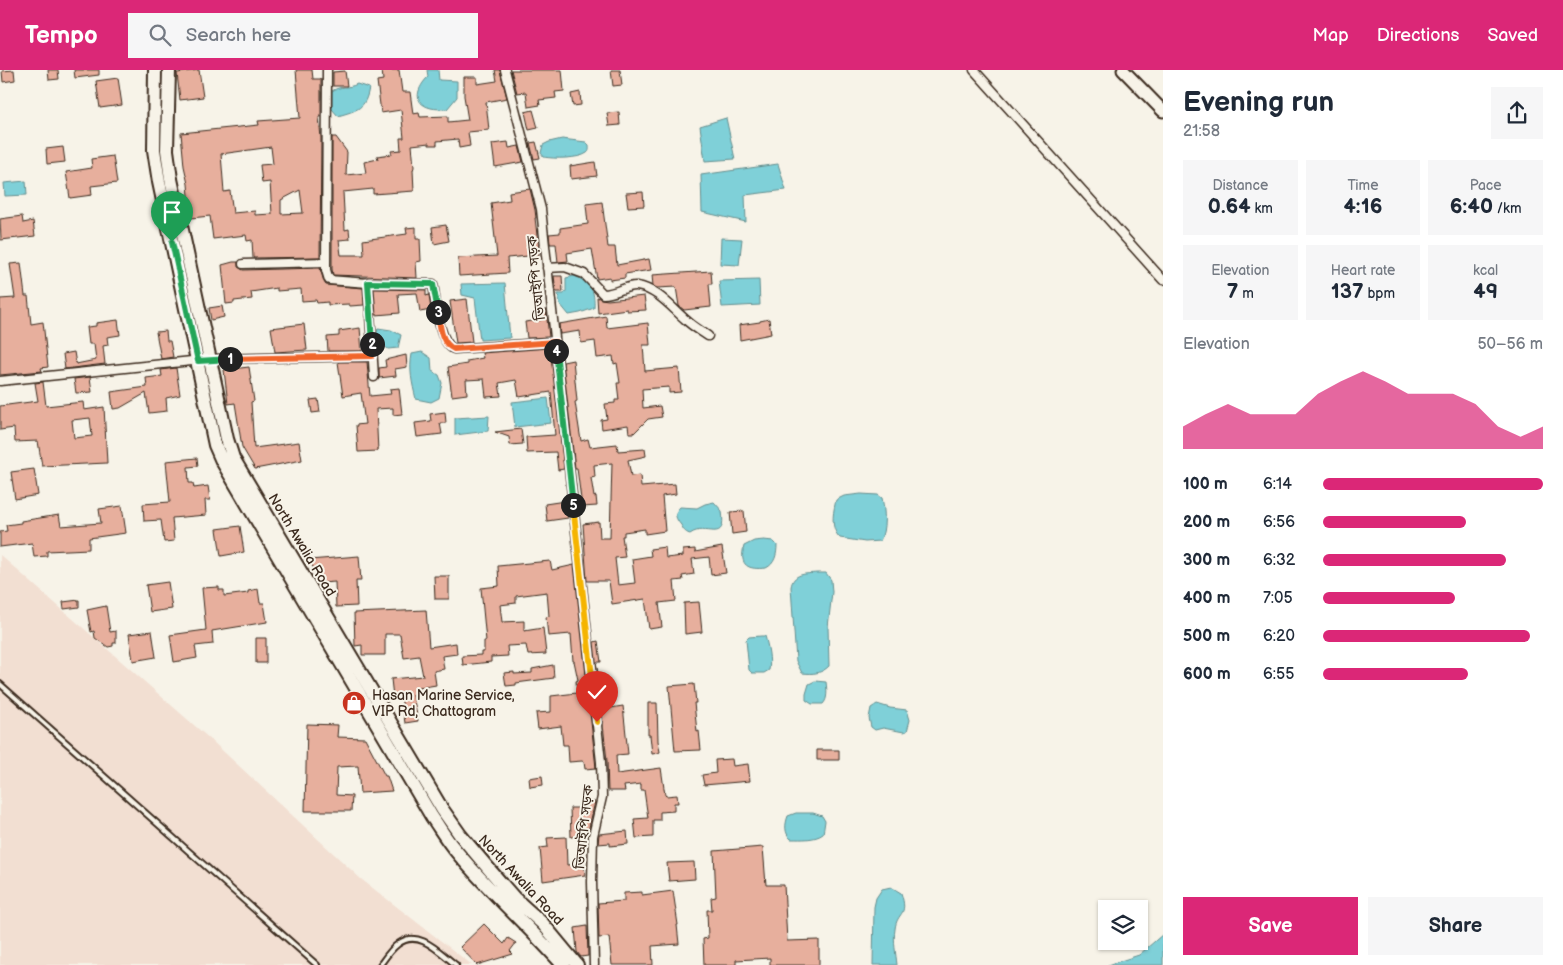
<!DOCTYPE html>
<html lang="en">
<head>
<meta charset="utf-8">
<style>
	body { margin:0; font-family:"Balsamiq Sans","Noto Sans Bengali",sans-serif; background:#f6f6f7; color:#1f2937; height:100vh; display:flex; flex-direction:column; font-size:19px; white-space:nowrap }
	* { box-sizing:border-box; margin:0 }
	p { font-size:16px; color:#747a83 }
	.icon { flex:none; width:28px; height:28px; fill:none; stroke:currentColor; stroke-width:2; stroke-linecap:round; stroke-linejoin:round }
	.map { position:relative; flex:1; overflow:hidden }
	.drawer { display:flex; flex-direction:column; background:#fff; width:400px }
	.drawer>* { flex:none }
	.controls { position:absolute; left:1098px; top:830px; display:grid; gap:10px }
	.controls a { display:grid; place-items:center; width:50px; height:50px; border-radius:0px; background:#fff; box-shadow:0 1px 4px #0004; font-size:25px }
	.pin { position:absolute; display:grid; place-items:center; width:42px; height:42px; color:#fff; margin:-51px -21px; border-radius:50% 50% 50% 0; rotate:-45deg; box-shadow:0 0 5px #0007 }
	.pin .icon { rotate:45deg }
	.km { position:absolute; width:25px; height:25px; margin:-12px; border-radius:50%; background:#222; color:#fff; font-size:14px; line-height:25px; text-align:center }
	.round { display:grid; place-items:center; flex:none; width:52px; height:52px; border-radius:0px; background:#f6f6f7 }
	.head { display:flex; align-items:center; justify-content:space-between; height:85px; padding:0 20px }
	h1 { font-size:28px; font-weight:600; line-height:38px }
	.figures { display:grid; grid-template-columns:repeat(3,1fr); gap:8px; height:85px; padding:5px 20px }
	.figures div { display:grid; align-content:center; border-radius:0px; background:#f6f6f7; text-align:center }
	.figures b { font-size:21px; font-weight:600 }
	.figures small { font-size:14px; font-weight:400 }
	.figures p { font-size:14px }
	.chart { height:140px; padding:10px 20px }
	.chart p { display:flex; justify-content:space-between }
	.chart svg { width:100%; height:90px; margin-top:5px; fill:#db2777; opacity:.7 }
	.primary-button { display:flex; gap:10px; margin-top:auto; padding:10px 20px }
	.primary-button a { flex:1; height:58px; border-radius:0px; background:#db2777; color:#fff; font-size:20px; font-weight:600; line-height:58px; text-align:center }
	.primary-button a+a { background:#f6f6f7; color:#1f2937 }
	ul { padding:0 20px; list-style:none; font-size:16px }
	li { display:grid; grid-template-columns:80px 60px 1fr; align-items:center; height:38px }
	li i { height:12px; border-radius:6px; background:#db2777 }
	header { display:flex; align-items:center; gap:30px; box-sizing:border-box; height:70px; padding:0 25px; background:#db2777; color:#fff }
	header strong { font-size:24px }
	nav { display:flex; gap:28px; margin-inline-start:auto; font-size:18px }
	.search { width:350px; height:45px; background:#f6f6f7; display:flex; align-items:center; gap:12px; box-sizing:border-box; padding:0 18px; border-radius:0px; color:#747a83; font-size:19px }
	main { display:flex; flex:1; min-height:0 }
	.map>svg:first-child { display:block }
</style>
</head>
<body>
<header>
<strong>Tempo</strong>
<div class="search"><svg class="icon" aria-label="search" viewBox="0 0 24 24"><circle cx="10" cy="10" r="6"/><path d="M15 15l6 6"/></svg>Search here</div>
<nav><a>Map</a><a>Directions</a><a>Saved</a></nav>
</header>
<main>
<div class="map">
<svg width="1163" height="895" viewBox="0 0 1163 895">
	<rect width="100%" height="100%" fill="#f7f3e8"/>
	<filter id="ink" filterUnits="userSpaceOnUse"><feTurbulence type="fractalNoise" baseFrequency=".02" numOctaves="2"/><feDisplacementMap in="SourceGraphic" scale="10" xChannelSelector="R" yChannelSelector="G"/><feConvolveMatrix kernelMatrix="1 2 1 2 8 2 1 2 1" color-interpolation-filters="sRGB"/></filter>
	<g filter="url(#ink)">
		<path fill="#f2dfd2" d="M0 485 211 670 361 809 472 895H0Z"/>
		<path fill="#7fd0d8" stroke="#648e8e" d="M427 0H438L439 10 457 11V27L447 39C442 39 435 39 431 38 411 33 418 17 428 7Z
			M357 14 369 18C365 39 358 40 338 46L332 39V21C341 15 348 19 357 14Z
			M726 48 735 89 705 91 700 56Z
			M562 69 586 72 589 75C589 78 590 81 587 83 579 89 553 89 544 87L541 83 543 75 549 72Z
			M778 94 786 120 745 125 746 152 702 142 701 105Z
			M26 111 27 125 5 126 4 113Z
			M721 168 742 169 739 195 720 194Z
			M574 206C591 213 595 220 594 238L580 243 569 245 560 234 558 224H564L566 221V208Z
			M759 210 760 235 722 237 719 211Z
			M505 213 510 268 480 270 475 228 462 225 461 214Z
			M378 258 391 260 401 265 398 278 388 279 380 273 377 263Z
			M422 282 431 288 432 301 439 305 442 313 439 328 431 332 416 329C412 313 409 300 412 284Z
			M548 328 551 353 515 357 512 332Z
			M489 346 488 361 455 365V348Z
			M861 424 878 425 882 428C885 441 886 459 880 471L865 472 840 468C830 458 833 443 836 430L844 426Z
			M714 432 722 441C727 476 706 452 690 464 684 462 684 460 681 455 676 449 673 444 680 437L697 438 705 434Z
			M764 470 773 471 777 475C777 484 775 494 766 498 748 500 739 496 744 476L754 471Z
			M817 503H826L831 510 832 522 828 557 829 596C821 604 813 604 802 603L796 591 791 517C793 503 805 504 817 503Z
			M761 566H765C768 576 771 590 769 600L764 603H752L749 600 746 570 749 567Z
			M815 611 826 612C827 620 828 629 823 634H812L806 630V624L809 614Z
			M877 634 890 638 907 640 910 650 907 661 904 662 883 658 875 660 871 657 869 648 871 638Z
			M796 743H813L822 746 825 751 823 764C815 770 802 769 791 769 784 763 785 754 788 746Z
			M891 817 901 823C909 847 897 841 895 859 893 871 896 884 897 895H873L874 837 876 828 882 819Z
			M1163 864V895H1108L1139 885Z"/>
		<path fill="#e7af9d" stroke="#3b2a1e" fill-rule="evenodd" d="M14 0 15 10 3 12 2 1Z
			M48 0H58L59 9 49 10Z
			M74 0H99V5L75 8Z
			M199 0 203 27 180 30 177 3Z
			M296 0H312L313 9H321V47H319L321 68 320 187 253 188 252 170 247 171 246 165 213 169 210 146 191 148 188 114 184 96 181 63 259 55 258 51 300 48ZM271 77 273 94 260 95 262 113 270 112 272 144 255 145V141L233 143 230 121 224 122 221 84ZM300 120 303 143 281 144V130Z
			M382 0H399L402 22H410L413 44 419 43 420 47 448 46V52L468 50 464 26V7H477V14L497 11 495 0H500L507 28 486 32 489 60 468 62 470 76 459 78 458 69 437 71V75H429V73L412 75 414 97 413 100 414 121 373 124V119L343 122 345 160 349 159 350 169 339 170 341 185H364L363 170 407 164 406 158 416 157V169H420L421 191 416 192 417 208 333 205 332 199V67H336L347 82 346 105 366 103 364 92 378 89 377 86 392 84 391 81 401 80 400 68H404L401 40 381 43 377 11 383 10Z
			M511 0H562L564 21 555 22 556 28 539 30 540 35 528 37 526 22 517 23Z
			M611 0H620L622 15 613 16Z
			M345 1 347 16H333V2Z
			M118 8 122 35 100 38 96 11Z
			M580 22 581 35 573 36 571 24Z
			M533 40 538 58 529 60 525 42Z
			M619 42 620 55 609 56 607 43Z
			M508 72 509 78 519 76 523 92 495 97 492 74Z
			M536 72 540 88 534 89 530 73Z
			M63 77 65 92 47 94 46 79Z
			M113 86 117 113 91 116 92 125 70 128 66 102 92 98 91 89Z
			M595 92 597 106 571 109 570 96Z
			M530 119 535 140 536 148H535L537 165H538L539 185 507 188 508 203 459 206 458 188 497 186 491 133 510 130 509 122Z
			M643 122 644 136 628 137 626 123Z
			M602 132 608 177H615L617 195 649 189 651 200 625 204V208L610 210V207L597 209 592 179 567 183 568 191 558 192 556 174H550L549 164 560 163V158L588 154 586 134Z
			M22 146 23 153 33 151 35 166 1 170 0 149Z
			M446 155 449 171 434 174 432 157Z
			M233 192H238V197L243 200 320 198 324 212 326 215 363 218 364 235 350 236 349 234 328 235V232L317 233 316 230 302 231 301 219 277 221V218L251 222 252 229 234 231V233L226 234 222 195Z
			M21 193 25 226H28L31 254 43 252 48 297 41 298 42 301 0 305V229L15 228 10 194Z
			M711 201 712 214H709L711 237 684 240 679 236 676 217 657 218 653 216 652 205Z
			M554 206H562L563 222H556Z
			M374 219 426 220V226L429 225 431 240 420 242 417 223 398 224 400 243 376 245Z
			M644 226 646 240 627 241V239L598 243 597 227 601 229 608 230Z
			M467 229 472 272 456 273 450 231Z
			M222 236 224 247 211 250 209 238Z
			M546 240 549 267 527 268 525 252 541 250 540 241Z
			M606 246 607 258 648 253 650 275H643L645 301 679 298 681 322 669 323V317L642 319 643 338 660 336 662 347 648 349 634 363H629L628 355 602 359 601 350 607 349 605 334 615 333V330H619L617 313H620L617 293 614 294 613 286 597 288 595 271 581 273 580 261 560 264 559 254Z
			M769 249 771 264 740 270 739 255 760 252V251Z
			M118 250 120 265 107 267 108 275 103 276 105 294 65 299 63 284 74 282 76 294 96 290 94 274H89L87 257 96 256V253Z
			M304 254 307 280 275 282 271 258Z
			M360 258 362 281H328L327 267 339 266V261Z
			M166 261 167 271H170L173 287 161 289 156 262Z
			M550 278 564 399 558 400 556 382 527 383 526 367 555 365 551 322 519 327 516 310 499 313 501 326 486 327 484 309 466 310 467 324 452 326 448 297 467 294V291L483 288 482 283Z
			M406 285 407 297 395 299 396 306 379 308V298L386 297 385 290Z
			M573 290 577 331 575 332 581 371 588 369 590 377 617 374 618 381 645 379 646 386 628 390 631 406 640 405 641 417 675 414 676 424 662 426 665 461 645 464V459L624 462V466H622L625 487 615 488 618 515 635 513 632 489 651 486 650 479 665 477 666 488 683 486V480L695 479V482L722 477 726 503 711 505 709 487 692 489 694 504 682 506 683 510 674 511 676 531 659 533 662 557 649 559 645 529 612 534 609 511H587L583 454 599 452 600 468H610L612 393 594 395 595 407 591 408 594 427 596 426 597 436 582 437 577 398H575L563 292Z
			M338 292H367L370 326 391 324 390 319 399 318 402 344 393 345V338L376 339 378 381 358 382 356 355 365 354 361 323 343 326Z
			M249 297 254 331 251 332 254 378 299 372 302 390 255 399 242 377 235 333 228 334 224 300Z
			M176 298 180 325 166 328 167 341 149 343 146 323 120 338 113 339 111 322 147 317 146 308 162 306 161 300Z
			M90 307 92 322 76 323 74 309Z
			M43 312 46 336 83 332 84 340 104 337 107 393 42 396 38 371 15 372 14 358 0 360V336L38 331 35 313ZM90 348 92 366 74 368 72 350Z
			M318 329 320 342 312 343 310 330Z
			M445 342 446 353H440L442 364 417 367 415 353 431 351 430 344Z
			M521 359 523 374 510 375 509 367 495 362Z
			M197 388 198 396 188 397 189 413H193L194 418 208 416 210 430H205L206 445 172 448 174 471 164 472 161 450 144 451 143 434 170 432 166 391Z
			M34 399 38 425 15 429 11 402Z
			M565 431 568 448 547 451 545 434Z
			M122 436 126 463 89 468V479L47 481V486L34 487 32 473 0 477V462L7 461 6 455 21 453V451L59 445 61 456 101 453 99 439Z
			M744 441 746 462 732 464 730 442Z
			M240 456 244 482 221 486 217 459Z
			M359 486 361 511H356L357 536 336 537 335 512 322 513 309 490Z
			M550 491 552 500 574 495 596 698 585 699 584 692 582 691 569 692 568 675H563L561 656 538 659 536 643 551 642V626L577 623 576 611 578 610 574 591H573L571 564 548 566 546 547 549 546 547 522 516 526V533L500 535 502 552 524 551V561L543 558 546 584 528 585 526 575 507 576 508 586 491 587V592L463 595 462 586 481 585V582H484V571H486L481 518 499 516 498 496Z
			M434 506H449V529H435Z
			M168 512 172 539 150 542 146 515Z
			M219 517V520H224V526L248 523V521L258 519 260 533H264L267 552 212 561 213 574 195 576 197 588 174 592 170 565 206 560 202 518Z
			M79 530V537L64 539 63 532Z
			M699 532 702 562 685 564 684 533Z
			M106 536 110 562 116 561V573H113V576L108 577 95 568 94 561 91 562 87 540Z
			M426 540 429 577 456 573 457 584 442 586 444 599 434 601 436 615 418 618 419 624 413 625 418 651 405 653 401 626 393 627 391 609 423 606 419 586 404 588 400 564H385V585H362V575L355 576 354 543Z
			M152 561 156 587 133 591 129 564Z
			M256 568H266V593H256Z
			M598 571 601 592H596L604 639 623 636 628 684 616 685 617 704 661 698 665 725 666 726 677 725 678 733H674V741L660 742V750H653V767L636 768 634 749 648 748 644 720H641V714L624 716 625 721H608L607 691 594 572Z
			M553 595 554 608 516 613V615L506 616 504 603 514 602V604L532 603V599Z
			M694 614 696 633H694L697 662 699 661 701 680 675 681 669 616Z
			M648 633H657L658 671 660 682 658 683 652 684 650 665H648Z
			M307 654 338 655 337 667 365 668 385 706H387L392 721 360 723 358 696 337 697 336 725 352 726 351 741H305Z
			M817 680H839V690H817Z
			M732 689 733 696 748 694 750 711 704 715 702 705 716 703 715 690Z
			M542 706 543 715 530 717 529 708Z
			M586 732H595L587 766 571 767 570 738H586Z
			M627 761 628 774 610 776V773L598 774 599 764Z
			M566 767 567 795 584 794 585 805 543 811 540 778 548 777 547 768Z
			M763 777 766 815H784L787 871 819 870V895H770V888L736 890V895H704L703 869 708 868 707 840H712L711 828 716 827 714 781Z
			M694 792 695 809 669 811 667 793Z
			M673 821 678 855H677L679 874 652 876 653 895H612L609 867 599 868 598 833 624 831V823L642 822V825Z
			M484 854 504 874 508 868 516 873 510 881 513 884 477 895 460 877Z
			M587 856 588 886 581 887 577 882 575 858Z"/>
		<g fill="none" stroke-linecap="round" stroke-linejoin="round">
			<g stroke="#3b2a1e" stroke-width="8">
				<path id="lane" d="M0 614 317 895
					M380 895C385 888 391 879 398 874 419 858 440 883 456 895"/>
			</g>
			<g stroke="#3b2a1e" stroke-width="11">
				<path id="street" d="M327 0 326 200 329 210 368 213 433 214C436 230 438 272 454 279L555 272
					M505 0 541 139 601 692 602 727 593 766 592 812 594 895
					M974 0 1163 210
					M243 194 326 192
					M547 198 565 197 584 204 603 224C617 224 626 215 637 216 657 219 672 238 686 250 692 256 701 261 708 266
					M368 213 374 307
					M0 311 211 289 372 286"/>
			</g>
			<g stroke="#3b2a1e" stroke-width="15">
				<path id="secondary" d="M1123 0 1163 41"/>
			</g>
			<g stroke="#3b2a1e" stroke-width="16">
				<path id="primary" d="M155 0 154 80 159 112 215 375 222 391 432 747C439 757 445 767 452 776 486 819 527 854 563 895
					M169 0 167 80 171 109 227 369 233 388 442 739 461 766 488 798 514 828 543 854 577 895"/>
			</g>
			<use href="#lane" stroke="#f7f3e8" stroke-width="4"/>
			<use href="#street" stroke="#f7f3e8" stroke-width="8"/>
			<use href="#secondary" stroke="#f7f3e8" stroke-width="11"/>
			<use href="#primary" stroke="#f7f3e8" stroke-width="12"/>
		</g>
	</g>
	<g fill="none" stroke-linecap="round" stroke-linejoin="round" filter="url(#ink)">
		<g stroke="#fff" stroke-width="10">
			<path id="split-1" d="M172 172 198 291 230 289"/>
		</g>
		<g stroke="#fff" stroke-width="10">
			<path id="split-2" d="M230 289 372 286V274"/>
		</g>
		<g stroke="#fff" stroke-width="10">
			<path id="split-3" d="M372 274 368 213 433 214 438 242"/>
		</g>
		<g stroke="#fff" stroke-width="10">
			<path id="split-4" d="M438 242C440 254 440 273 454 279L555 272 556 281"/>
		</g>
		<g stroke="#fff" stroke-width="10">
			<path id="split-5" d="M556 281 573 435"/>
		</g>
		<g stroke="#fff" stroke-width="10">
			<path id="split-6" d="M573 435 590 589"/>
		</g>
		<g stroke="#fff" stroke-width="10">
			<path id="split-7" d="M590 589 597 652"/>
		</g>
		<use href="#split-1" stroke="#22a559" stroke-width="6"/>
		<use href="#split-2" stroke="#f0652b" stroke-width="6"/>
		<use href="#split-3" stroke="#22a559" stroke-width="6"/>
		<use href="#split-4" stroke="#f0652b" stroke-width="6"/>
		<use href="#split-5" stroke="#22a559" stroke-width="6"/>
		<use href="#split-6" stroke="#f5b400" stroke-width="6"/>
		<use href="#split-7" stroke="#f5b400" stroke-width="6"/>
	</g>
	<defs>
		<g id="shop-disc" transform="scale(1.25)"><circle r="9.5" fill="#c8321e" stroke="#f7f3e8"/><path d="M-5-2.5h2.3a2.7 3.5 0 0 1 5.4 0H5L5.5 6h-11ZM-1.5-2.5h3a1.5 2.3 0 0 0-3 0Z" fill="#fff"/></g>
	</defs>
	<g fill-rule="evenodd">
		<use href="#shop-disc" x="354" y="633"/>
	</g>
	<g text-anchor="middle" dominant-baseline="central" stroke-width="4" stroke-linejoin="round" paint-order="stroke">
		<g font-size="14" fill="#3b2a1e" stroke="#f7f3e8">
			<text transform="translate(536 208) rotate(-96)">ভিআইপি সড়ক</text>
			<text transform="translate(302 475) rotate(59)">North Awalia Road</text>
			<text transform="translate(584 757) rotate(-84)">ভিআইপি সড়ক</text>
			<text transform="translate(521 810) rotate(47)">North Awalia Road</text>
		</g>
		<g font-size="14" fill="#3b2a1e" stroke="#f7f3e8" text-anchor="start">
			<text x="372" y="625">Hasan Marine Service,<tspan x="372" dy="16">VIP Rd, Chattogram</tspan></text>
		</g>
	</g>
</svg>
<div class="controls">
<a><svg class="icon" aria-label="layers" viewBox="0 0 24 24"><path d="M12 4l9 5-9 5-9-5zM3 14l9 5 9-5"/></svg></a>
</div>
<div class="pin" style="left:172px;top:172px;background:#1e9e55"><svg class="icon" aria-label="arrive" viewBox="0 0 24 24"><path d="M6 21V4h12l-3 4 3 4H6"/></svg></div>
<div class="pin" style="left:597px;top:652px;background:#d93025"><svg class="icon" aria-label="check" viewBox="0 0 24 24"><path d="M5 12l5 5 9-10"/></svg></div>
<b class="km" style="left:230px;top:289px">1</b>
<b class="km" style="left:372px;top:274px">2</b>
<b class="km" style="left:438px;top:242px">3</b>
<b class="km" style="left:556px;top:281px">4</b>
<b class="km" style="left:573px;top:435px">5</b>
</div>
<section class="drawer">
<div class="head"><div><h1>Evening run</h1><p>21:58</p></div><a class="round"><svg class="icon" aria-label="share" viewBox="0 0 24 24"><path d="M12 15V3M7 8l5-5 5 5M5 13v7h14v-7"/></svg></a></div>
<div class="figures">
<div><p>Distance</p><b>0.64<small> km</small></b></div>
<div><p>Time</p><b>4:16</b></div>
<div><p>Pace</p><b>6:40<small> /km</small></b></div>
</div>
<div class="figures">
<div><p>Elevation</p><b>7<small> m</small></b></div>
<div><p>Heart rate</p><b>137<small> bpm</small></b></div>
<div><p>kcal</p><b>49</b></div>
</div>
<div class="chart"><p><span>Elevation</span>50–56 m</p>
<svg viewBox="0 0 160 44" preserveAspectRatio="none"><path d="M0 44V33L10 27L20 22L30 27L40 27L50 27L60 17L70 11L80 6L90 11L100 17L110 17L120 17L130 22L140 33L150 38L160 33V44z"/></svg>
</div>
<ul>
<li><b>100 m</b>6:14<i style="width:100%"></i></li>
<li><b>200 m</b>6:56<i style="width:65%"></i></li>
<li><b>300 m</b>6:32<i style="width:83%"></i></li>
<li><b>400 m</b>7:05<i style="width:60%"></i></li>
<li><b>500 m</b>6:20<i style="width:94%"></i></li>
<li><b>600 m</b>6:55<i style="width:66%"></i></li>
</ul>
<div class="primary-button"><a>Save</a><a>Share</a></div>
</section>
</main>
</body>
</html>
